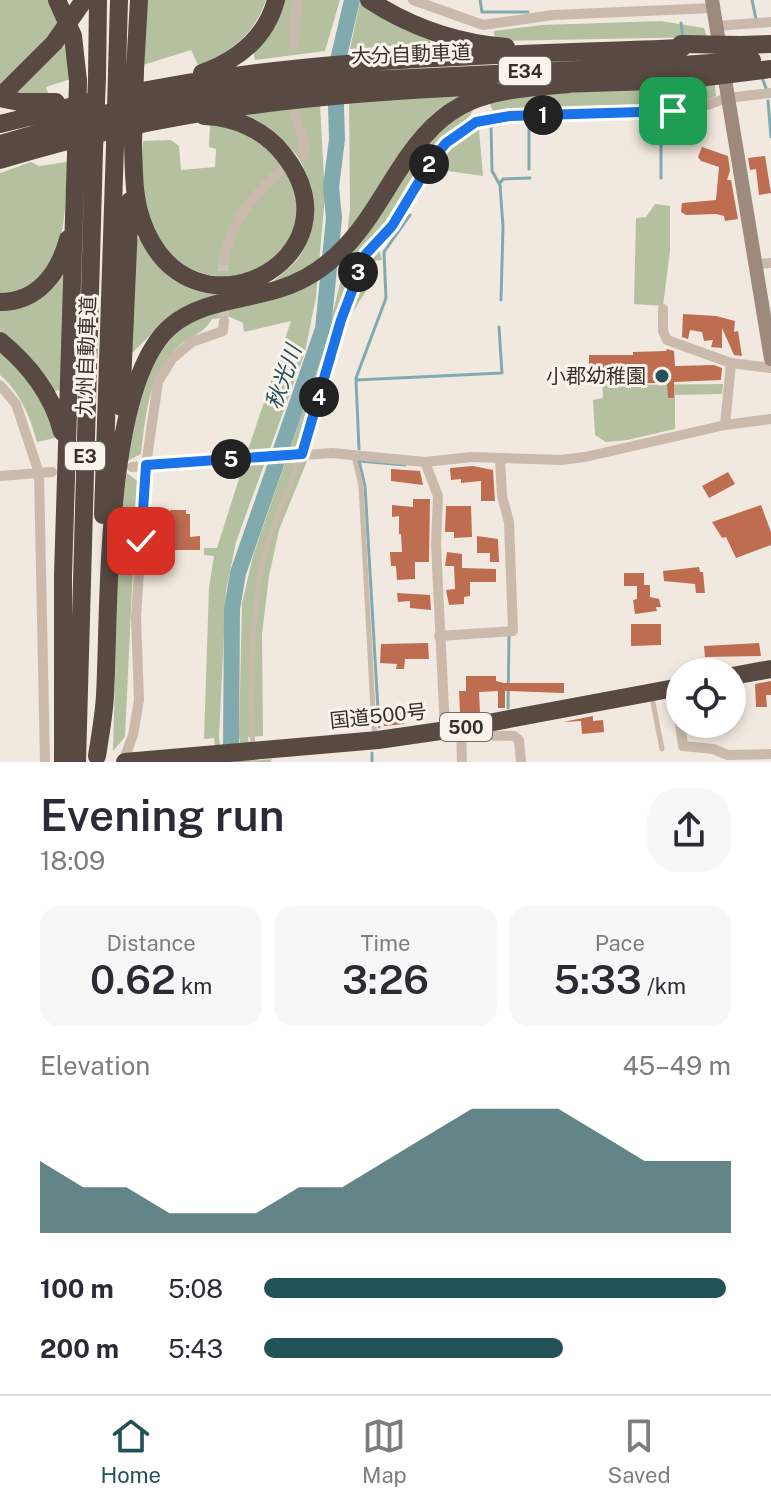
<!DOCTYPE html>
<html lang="en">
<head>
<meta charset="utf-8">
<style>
	body { margin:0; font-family:"Public Sans","Noto Sans JP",sans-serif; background:#f7f7f7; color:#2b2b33; height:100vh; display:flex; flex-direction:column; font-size:30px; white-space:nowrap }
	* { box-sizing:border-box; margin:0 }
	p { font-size:26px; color:#7c7c81 }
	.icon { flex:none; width:44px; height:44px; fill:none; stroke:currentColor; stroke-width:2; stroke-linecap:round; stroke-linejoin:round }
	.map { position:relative; height:762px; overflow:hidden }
	.panel { display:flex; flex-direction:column; background:#fff; flex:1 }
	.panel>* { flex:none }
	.fabs { position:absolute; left:666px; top:658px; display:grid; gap:16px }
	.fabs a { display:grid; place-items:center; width:80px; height:80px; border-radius:50%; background:#fff; box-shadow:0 4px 12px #0003; font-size:40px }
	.pin { position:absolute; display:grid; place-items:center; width:68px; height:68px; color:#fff; margin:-34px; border-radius:16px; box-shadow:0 4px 12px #0006 }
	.km { position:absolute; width:40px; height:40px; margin:-20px; border-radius:50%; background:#222; color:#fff; font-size:22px; line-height:40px; text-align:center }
	.round { display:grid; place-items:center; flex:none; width:84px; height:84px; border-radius:32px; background:#f7f7f7 }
	.overview { display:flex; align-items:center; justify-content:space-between; height:136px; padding:0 40px }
	h1 { font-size:44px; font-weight:600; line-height:60px }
	.stats { display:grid; grid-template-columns:repeat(3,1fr); gap:12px; height:136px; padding:8px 40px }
	.stats div { display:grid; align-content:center; border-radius:20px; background:#f7f7f7; text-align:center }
	.stats b { font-size:40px; font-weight:600 }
	.stats small { font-size:22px; font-weight:400 }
	.stats p { font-size:22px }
	.chart { height:224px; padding:16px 40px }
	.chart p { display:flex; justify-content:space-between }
	.chart svg { width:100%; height:144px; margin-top:8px; fill:#225257; opacity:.7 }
	ul { padding:0 40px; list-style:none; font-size:26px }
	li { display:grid; grid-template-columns:128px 96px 1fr; align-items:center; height:60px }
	li i { height:20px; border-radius:10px; background:#225257 }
	.tab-bar { display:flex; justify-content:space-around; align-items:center; height:112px; border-top:2px solid #e1e1e2; background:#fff; font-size:22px; color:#7c7c81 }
	.tab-bar a { display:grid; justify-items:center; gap:4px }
	.tab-bar .active { color:#225257 }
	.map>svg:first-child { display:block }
</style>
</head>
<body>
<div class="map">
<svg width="771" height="762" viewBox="0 0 771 762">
	<rect width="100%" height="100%" fill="#f1e9df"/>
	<path fill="#b5c0a0" d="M0 0H49L60 16 71 79 46 87 49 96H17L0 90Z
		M145 0H266C254 35 231 53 198 65L191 50 143 65Z
		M283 0H340L325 51 255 60 253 50 275 27Z
		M360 2 431 39 430 43 350 49Z
		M661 21 704 28 707 37 495 41 494 31 542 25Z
		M715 85 716 96 698 103 672 106 494 113 488 100 540 94Z
		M459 93 460 97 435 112 412 137 422 145 475 104C470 125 448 131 434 149 412 177 401 212 375 236L382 260 373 261 366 291 347 321 307 461 279 530 269 576 262 634 263 736 248 737 251 761 272 759 270 762H243L239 736 242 603 253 556 323 353 343 271 350 209 349 101Z
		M320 104 325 196 316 297 305 352 236 542 226 591 219 737 222 762H216L214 738 204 739 209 587 214 556 204 555V548H217L243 466 156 468 161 459 248 450 291 321 244 332 243 323 230 317 212 319C204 334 190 336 178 347 148 374 146 415 141 454L127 461 146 370 180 327 287 281 272 282C280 275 289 269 296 261 318 234 317 184 297 156 284 138 263 127 243 116V112Z
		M210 123C243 129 273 143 288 174 334 274 181 325 147 213 139 190 142 165 143 141L171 140 179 146 181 170 215 167 216 149 209 147Z
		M479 129 483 176 434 169 453 144Z
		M31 162 39 166 67 162C66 198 67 267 31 288 23 293 9 294 0 296V173Z
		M655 204 670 206V251L663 306 634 304 636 218 646 217Z
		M141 238 156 262 234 294 169 317 132 353 135 239Z
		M60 274 66 275 62 390 55 391 29 357 0 331V309Z
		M0 352C30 380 43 398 55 438L37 442C30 417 21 393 0 375Z
		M602 373H633L634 385 723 384 722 394 675 395V429L627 440 606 442 595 435 593 400 603 398Z
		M127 473 137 481 125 737 113 751 119 528Z"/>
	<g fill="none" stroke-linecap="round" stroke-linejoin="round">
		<path stroke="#80aaad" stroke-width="3" d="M480 0 482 12H528
			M752 0 756 19
			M681 23 683 39
			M761 75 766 88
			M768 101 771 137
			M682 104 690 94 689 86
			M529 123V169
			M491 125 492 171 500 185 503 227 501 300
			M661 178V126L669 119
			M500 183 503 179 530 178
			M356 378 386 298 384 252 410 215
			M359 449 356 380 502 373 499 327
			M508 708 509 636
			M379 727 365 486 359 461 405 465
			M372 762V753"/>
		<path stroke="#80aaad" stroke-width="16" d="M235 762 231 746 232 609 238 573 323 329 334 218 331 187 337 139 335 73 352 0"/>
	</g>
	<path fill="#be6d51" d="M702 147 728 156 730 171 727 180H731L738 219 725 221 724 216 716 214 686 215 681 212 682 203 716 200 719 167 701 161 698 157Z
		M765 156 771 193 759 195 756 169 750 170 748 158Z
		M683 314 716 316 735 321 734 332 738 331 742 356 734 355 722 328V348L711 347 713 340 704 341 702 332 690 330 688 339 682 337Z
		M667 349 674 351 675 366 714 365 722 368 721 380 674 382V398H668L667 383H635V371H589V355H633V352L666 351Z
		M473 466 493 470 495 501H481V481L461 483V479L451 480 450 468Z
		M391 469 420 471 423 485 391 481Z
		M728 472 735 484 709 498 702 486Z
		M413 499H430L429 562H415V579L397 580 396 566H391L390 552H402L401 534H399V516L392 517V505L413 507Z
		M761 505 771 532V545L736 558 726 537 722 538 712 522Z
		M446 506H471L472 537 454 538V532H445Z
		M170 510H186V514H190V537L200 536V550H169Z
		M477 536 498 539 499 562H490V553H477Z
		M447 552 462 554V568L496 569V582H470V596L464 597V604L449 605 446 590 455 589 454 566H445Z
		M699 567 700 572H703L705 593H696L695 584 664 581 663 571Z
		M624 573H644V585H650V597L659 599 661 607H656L657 611 635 614 633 600 637 599V586H624Z
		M397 593 430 595 431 610 410 608V601L398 602Z
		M631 624H661V645L631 646Z
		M428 643 429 659H405L404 669H396L397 664 380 663 381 644Z
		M759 643 761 656 705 657 704 646Z
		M466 676H496V681L504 683H564V693L505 691V708H498V691L479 692 480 712H460L459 691H466Z
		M771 681V695H766L767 707H756L755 684Z
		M402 707 404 724 384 726 382 709Z
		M593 716V721L603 720 604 732 582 734 581 721 563 722Z"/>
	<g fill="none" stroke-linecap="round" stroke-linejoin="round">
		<path stroke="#ccc4bb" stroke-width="10" stroke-dasharray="10 5" stroke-linecap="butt" d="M223 261 224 321"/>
		<path stroke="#c9baac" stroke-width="5" d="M354 456 361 486 374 728 377 737
			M652 697 662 749
			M255 762C248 718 252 605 263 561 272 523 290 489 302 452 325 387 339 319 365 255"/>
		<path stroke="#c9baac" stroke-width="10" d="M413 0 483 25 553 15 713 8
			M716 26 771 22
			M294 47 297 0
			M294 112 304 142V155
			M366 254 392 226 432 160 446 143 476 122 510 116 673 111 707 105 727 98 771 93
			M223 261C235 215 245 206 278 173
			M756 264 771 263
			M663 309V331L667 340 731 363
			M0 385 16 404 39 473 45 762
			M725 425 771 419
			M425 462 438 496 436 545 445 730
			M132 467 332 453 425 462 472 457 561 460 585 457 725 425 731 363 771 368
			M0 476 52 472
			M439 636 513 631 509 522 502 496 500 458
			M677 687 680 721
			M680 724 683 746 713 749 728 755 771 754
			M123 762 133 735 139 700 136 617 146 465 158 382 172 359 192 342 223 331 224 321
			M462 762 461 728 475 735 514 736 519 740 521 762"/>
		<path stroke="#9d897d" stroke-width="14" d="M712 0 771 359"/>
		<path stroke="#584942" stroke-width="18" d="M57 0 73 36 78 81
			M369 0C412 28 456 43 506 47
			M740 45 771 44
			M135 70 139 0
			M117 73 119 0
			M202 73C238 60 266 38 276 0
			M97 78 98 0
			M559 84 683 80
			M119 96C304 56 494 56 682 48
			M0 98 19 102H56
			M0 124 90 102
			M133 143C134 169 133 196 142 221 188 352 366 259 284 155 265 130 235 117 204 116
			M0 144 109 113 283 84 683 65
			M0 160C165 109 318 93 490 86
			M0 302C38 302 59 273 68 239
			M0 341C30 366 52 394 62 432
			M121 407 130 201
			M103 515 115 146
			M732 676 771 669
			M97 756C100 736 104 716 105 695 110 608 103 384 171 326 201 301 243 300 279 289 305 281 327 266 345 247 366 225 381 198 397 173 447 94 483 91 570 84
			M63 762V575L76 153
			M77 762 94 150
			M125 762 378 740 461 728 680 687"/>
		<path stroke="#584942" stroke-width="18" d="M681 44 740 45
			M683 65 752 60
			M683 80 771 69
			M0 97 54 43 84 0
			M133 143 135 70
			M115 146 117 73
			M94 150 97 78
			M76 153 78 81"/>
	</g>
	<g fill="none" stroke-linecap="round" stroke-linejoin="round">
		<g stroke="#fff" stroke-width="16">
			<path id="route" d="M141 541 146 465 302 454 341 320 366 254 392 226 432 160 446 143 476 122 510 116 673 111"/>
		</g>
		<use href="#route" stroke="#1a73e8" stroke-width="10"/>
	</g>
	<circle fill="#225257" stroke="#f9f3ec" stroke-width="3" cx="662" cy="376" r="8"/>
	<g text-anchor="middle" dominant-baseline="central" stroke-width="6" stroke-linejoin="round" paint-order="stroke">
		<g fill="#f9f3ec" stroke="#726a64" stroke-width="2">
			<rect x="499" y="57" width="52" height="28" rx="6"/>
			<rect x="65" y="442" width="40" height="28" rx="6"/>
			<rect x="440" y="713" width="52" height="28" rx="6"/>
		</g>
		<g font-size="18" font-weight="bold" fill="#382f2a">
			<text x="525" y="71">E34</text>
			<text x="85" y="456">E3</text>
			<text x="466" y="727">500</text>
		</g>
		<g font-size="20" fill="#382f2a" stroke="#f9f3ec">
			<text transform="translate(411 54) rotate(-2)">大分自動車道</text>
			<text transform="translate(86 356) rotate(-88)">九州自動車道</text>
			<text transform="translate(378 716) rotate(-6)">国道500号</text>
		</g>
		<g font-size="20" fill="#382f2a" stroke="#f9f3ec" text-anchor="end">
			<text x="646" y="376">小郡幼稚園</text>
		</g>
		<g font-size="22" font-style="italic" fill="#225257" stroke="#f9f3ec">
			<text transform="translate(283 377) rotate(-71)">秋光川</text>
		</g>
	</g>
</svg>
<div class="fabs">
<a><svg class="icon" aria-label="locate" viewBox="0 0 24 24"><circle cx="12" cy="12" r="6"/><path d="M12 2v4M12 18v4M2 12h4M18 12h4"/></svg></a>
</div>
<div class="pin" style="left:673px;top:111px;background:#1e9e55"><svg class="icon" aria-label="arrive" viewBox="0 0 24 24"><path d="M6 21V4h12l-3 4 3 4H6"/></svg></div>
<div class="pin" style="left:141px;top:541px;background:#d93025"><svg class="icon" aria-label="check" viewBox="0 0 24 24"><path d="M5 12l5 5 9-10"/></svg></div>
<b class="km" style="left:543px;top:115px">1</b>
<b class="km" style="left:429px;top:164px">2</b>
<b class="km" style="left:358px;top:272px">3</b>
<b class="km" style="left:319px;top:397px">4</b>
<b class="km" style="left:231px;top:459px">5</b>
</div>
<section class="panel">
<div class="overview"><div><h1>Evening run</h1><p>18:09</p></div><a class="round"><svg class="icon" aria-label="share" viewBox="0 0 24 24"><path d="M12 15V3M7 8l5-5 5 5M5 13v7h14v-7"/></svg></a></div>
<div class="stats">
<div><p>Distance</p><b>0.62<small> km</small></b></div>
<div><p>Time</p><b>3:26</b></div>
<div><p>Pace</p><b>5:33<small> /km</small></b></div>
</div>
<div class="chart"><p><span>Elevation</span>45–49 m</p>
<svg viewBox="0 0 160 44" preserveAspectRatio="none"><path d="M0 44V22L10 30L20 30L30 38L40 38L50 38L60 30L70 30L80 22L90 14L100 6L110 6L120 6L130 14L140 22L150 22L160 22V44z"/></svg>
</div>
<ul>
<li><b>100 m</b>5:08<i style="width:99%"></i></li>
<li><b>200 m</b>5:43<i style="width:64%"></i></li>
</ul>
</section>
<nav class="tab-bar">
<a class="active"><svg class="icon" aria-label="home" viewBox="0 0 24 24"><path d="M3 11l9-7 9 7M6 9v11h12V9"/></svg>Home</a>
<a><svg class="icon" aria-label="map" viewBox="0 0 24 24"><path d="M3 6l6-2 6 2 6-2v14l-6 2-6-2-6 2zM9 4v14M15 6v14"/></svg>Map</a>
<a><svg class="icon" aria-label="saved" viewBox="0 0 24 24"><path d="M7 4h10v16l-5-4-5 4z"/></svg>Saved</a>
</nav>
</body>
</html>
